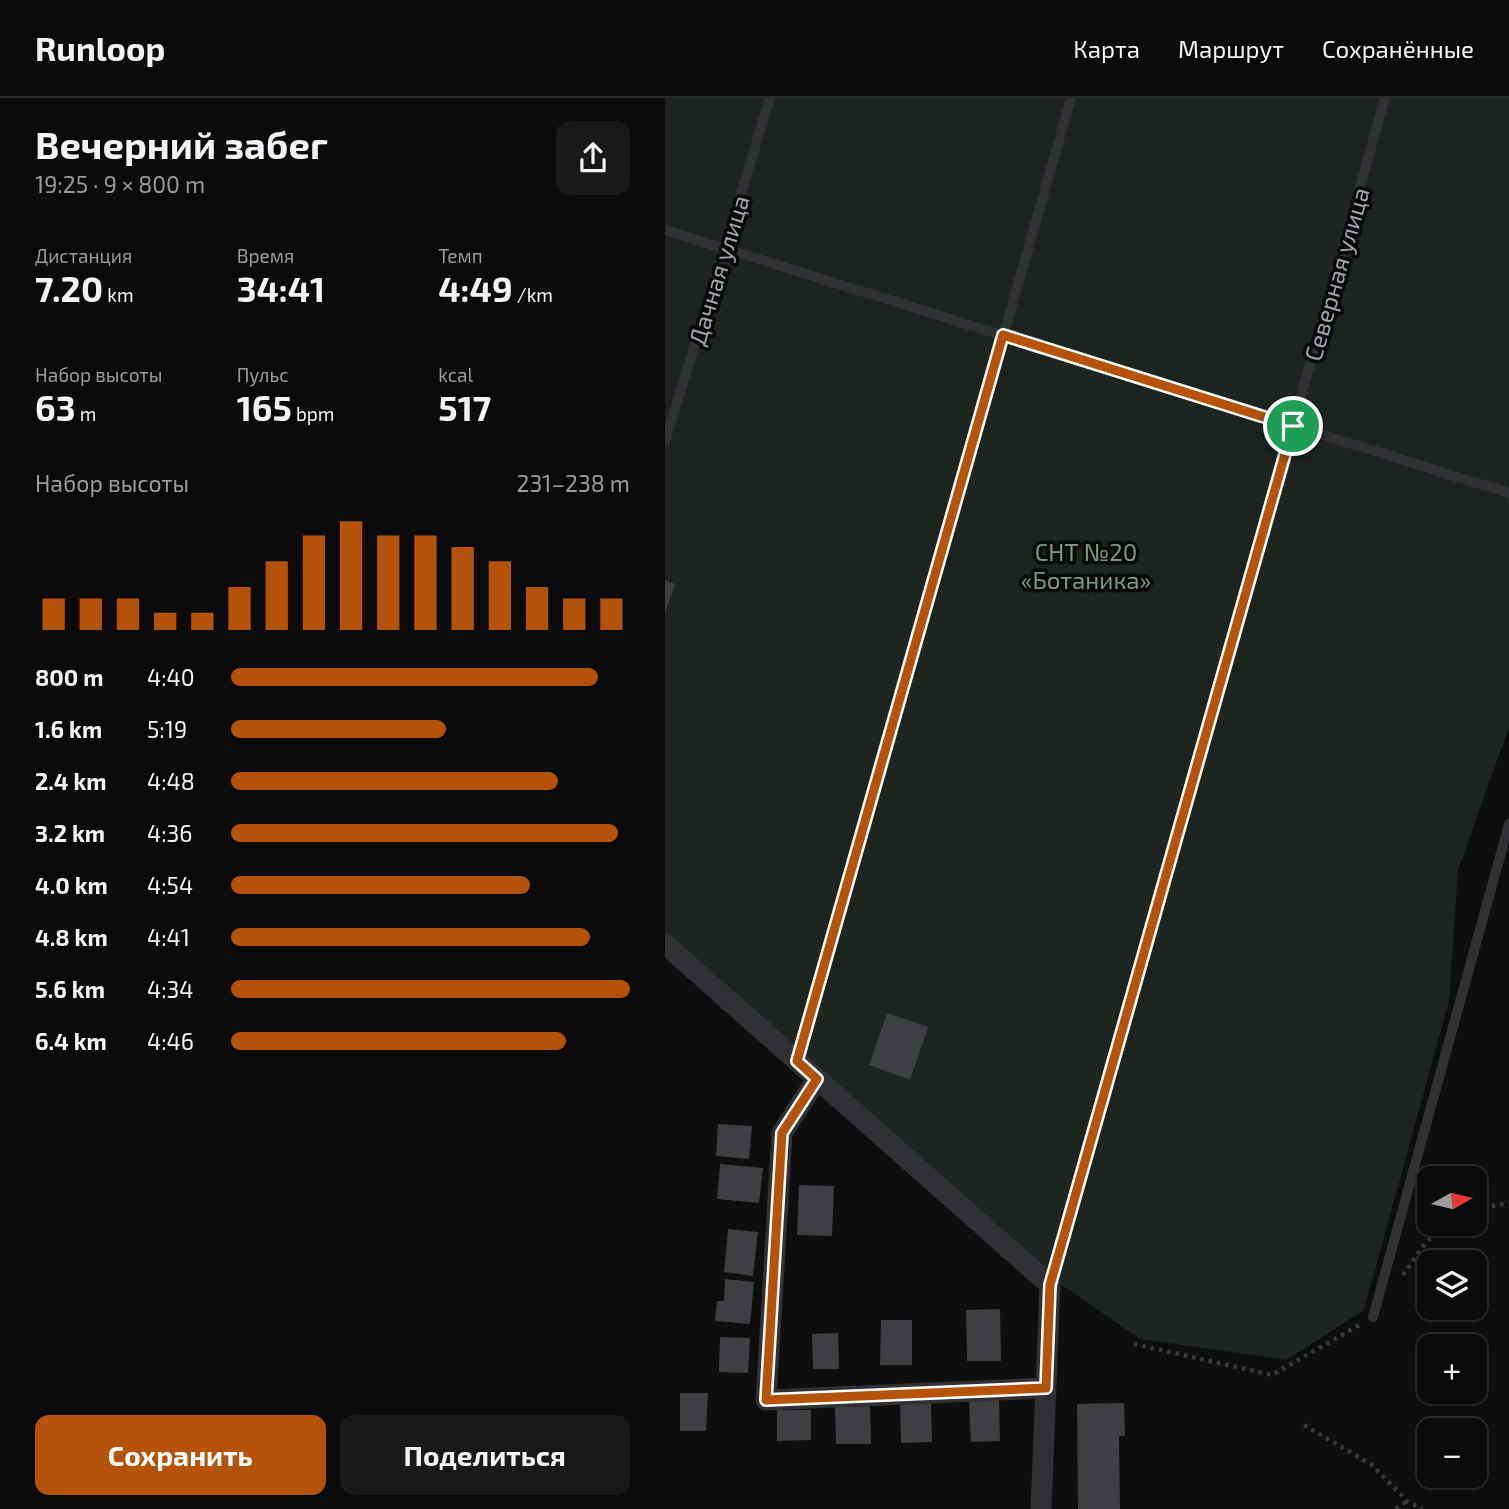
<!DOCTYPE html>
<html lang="ru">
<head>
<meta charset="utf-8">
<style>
	body { margin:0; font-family:"Exo 2",sans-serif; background:#19191a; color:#f1f3f6; height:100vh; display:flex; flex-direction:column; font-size:26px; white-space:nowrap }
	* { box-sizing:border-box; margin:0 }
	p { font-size:23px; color:#9a9b9d }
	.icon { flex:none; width:38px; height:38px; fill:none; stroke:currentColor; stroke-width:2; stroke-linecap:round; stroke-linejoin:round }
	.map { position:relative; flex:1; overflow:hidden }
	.panel { display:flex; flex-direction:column; background:#0b0b0c; width:665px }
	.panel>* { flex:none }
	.needle { width:46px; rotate:82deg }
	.buttons { position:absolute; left:752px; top:1068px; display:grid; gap:14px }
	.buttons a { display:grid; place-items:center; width:70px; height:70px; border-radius:14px; background:#0b0b0c; box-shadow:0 2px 5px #0004,0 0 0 2px #2b2b2d; font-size:35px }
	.pin { position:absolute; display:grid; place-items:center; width:60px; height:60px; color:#fff; margin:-30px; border:4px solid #fff; border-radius:50%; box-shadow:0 2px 7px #0007 }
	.round { display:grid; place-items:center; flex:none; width:74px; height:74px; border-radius:14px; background:#19191a }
	.overview { display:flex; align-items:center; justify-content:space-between; height:119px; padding:0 35px }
	h1 { font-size:38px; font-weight:700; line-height:52px }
	.metrics { display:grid; grid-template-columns:repeat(3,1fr); gap:10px; height:119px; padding:7px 35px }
	.metrics div { display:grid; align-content:center }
	.metrics b { font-size:35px; font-weight:700 }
	.metrics small { font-size:19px; font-weight:400 }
	.metrics p { font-size:19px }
	.chart { height:196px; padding:14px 35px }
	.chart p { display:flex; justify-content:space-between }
	.chart svg { width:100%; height:126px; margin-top:7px; stroke:#b45309; stroke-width:6 }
	.cta { display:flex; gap:14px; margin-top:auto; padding:14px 35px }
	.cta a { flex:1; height:80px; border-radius:14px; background:#b45309; color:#fff; font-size:28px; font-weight:700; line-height:80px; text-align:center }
	.cta a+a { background:#19191a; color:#f1f3f6 }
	ul { padding:0 35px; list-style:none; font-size:23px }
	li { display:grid; grid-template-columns:112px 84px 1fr; align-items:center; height:52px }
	li i { height:18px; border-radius:9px; background:#b45309 }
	header { display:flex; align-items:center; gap:42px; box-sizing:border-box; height:98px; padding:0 35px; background:#0b0b0c; border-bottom:2px solid #2b2b2d }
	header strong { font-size:33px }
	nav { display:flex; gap:38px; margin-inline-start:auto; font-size:24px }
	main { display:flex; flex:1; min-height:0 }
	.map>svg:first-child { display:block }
</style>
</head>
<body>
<header>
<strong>Runloop</strong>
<nav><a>Карта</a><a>Маршрут</a><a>Сохранённые</a></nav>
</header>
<main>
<section class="panel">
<div class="overview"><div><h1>Вечерний забег</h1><p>19:25 · 9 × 800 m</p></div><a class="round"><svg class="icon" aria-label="share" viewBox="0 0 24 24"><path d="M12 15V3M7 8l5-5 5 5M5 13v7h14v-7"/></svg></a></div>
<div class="metrics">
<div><p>Дистанция</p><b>7.20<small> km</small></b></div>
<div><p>Время</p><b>34:41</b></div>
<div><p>Темп</p><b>4:49<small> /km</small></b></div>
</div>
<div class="metrics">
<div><p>Набор высоты</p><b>63<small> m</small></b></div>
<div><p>Пульс</p><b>165<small> bpm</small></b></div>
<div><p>kcal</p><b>517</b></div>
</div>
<div class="chart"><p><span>Набор высоты</span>231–238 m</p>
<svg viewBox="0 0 160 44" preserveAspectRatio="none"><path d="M5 44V33M15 44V33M25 44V33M35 44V38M45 44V38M55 44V29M65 44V20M75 44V11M85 44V6M95 44V11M105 44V11M115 44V15M125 44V20M135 44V29M145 44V33M155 44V33"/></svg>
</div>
<ul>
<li><b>800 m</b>4:40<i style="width:92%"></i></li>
<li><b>1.6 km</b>5:19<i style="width:54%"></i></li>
<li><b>2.4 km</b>4:48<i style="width:82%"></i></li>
<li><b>3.2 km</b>4:36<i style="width:97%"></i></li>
<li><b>4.0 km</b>4:54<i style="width:75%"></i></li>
<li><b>4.8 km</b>4:41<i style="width:90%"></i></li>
<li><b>5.6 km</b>4:34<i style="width:100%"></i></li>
<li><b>6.4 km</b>4:46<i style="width:84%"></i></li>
</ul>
<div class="cta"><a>Сохранить</a><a>Поделиться</a></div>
</section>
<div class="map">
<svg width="844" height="1411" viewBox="0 0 844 1411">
	<rect width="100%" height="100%" fill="#0f0f10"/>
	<path fill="#1e241f" d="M0 0H844V629L793 772 784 903 699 1212 622 1262 475 1241 371 1169 0 855Z"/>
	<path fill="#3e3f43" d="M0 482 10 486 0 515Z
		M222 915 263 929 245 982 204 967Z
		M53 1026 87 1028 84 1061 51 1058Z
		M55 1066 98 1070 94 1105 52 1101Z
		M134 1087 169 1088 167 1138 132 1137Z
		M63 1131 93 1134 88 1178 59 1174Z
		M60 1181 89 1184 85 1226 50 1223 52 1203H59Z
		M335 1211 336 1263H302L301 1212Z
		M216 1222H247V1267H215Z
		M173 1235 174 1271H148L147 1236Z
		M55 1239 85 1240 83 1275 54 1274Z
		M15 1295H43L41 1333H15Z
		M334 1301 335 1343 306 1344 304 1302Z
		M266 1305 267 1344 236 1345 235 1306Z
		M459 1305 460 1338H454L455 1411H413L412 1306Z
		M205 1308 206 1346H171L170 1309Z
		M112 1312H146V1342L112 1343Z"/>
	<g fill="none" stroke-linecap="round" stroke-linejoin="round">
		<path stroke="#39393d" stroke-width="4.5" stroke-dasharray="3.5 5" stroke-linecap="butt" d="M810 1111 844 1105
			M738 1177 762 1143 788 1125
			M469 1246 607 1277 696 1226
			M639 1327 707 1367 742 1403 757 1411
			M731 1411 742 1403"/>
		<path stroke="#303035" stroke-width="10" d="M0 132 844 395
			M0 344 105 0
			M132 963 406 0
			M385 1187 720 0
			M708 1219 844 726"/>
		<path stroke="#303035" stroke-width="21" d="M0 846 385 1187 376 1411
			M152 981 117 1035 101 1302 381 1290"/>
	</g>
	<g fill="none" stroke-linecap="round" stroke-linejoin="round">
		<g stroke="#fff" stroke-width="14">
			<path id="route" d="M338 237 628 328 385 1187 381 1290 101 1302 117 1035 152 981 132 963Z"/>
		</g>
		<use href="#route" stroke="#b45309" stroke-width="9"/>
	</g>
	<g text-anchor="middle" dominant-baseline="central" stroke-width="7" stroke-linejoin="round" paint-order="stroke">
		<g font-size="24" fill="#a2a4af" stroke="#0a0a0b">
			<text transform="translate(53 172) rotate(-73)">Дачная улица</text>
			<text transform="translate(671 176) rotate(-74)">Северная улица</text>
		</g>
		<g font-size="24" fill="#7a9981" stroke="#0a0a0b">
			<text x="421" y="453">СНТ №20<tspan x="421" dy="28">«Ботаника»</tspan></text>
		</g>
	</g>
</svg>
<div class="buttons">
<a><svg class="needle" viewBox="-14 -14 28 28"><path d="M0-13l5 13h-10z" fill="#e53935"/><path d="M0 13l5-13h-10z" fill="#9a9b9d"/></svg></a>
<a><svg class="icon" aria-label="layers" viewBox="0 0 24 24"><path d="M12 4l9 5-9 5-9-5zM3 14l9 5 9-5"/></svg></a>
<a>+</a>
<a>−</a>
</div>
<div class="pin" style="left:628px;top:328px;background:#1e9e55"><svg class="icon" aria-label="arrive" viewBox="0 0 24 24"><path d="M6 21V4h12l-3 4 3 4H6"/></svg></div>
</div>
</main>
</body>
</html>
